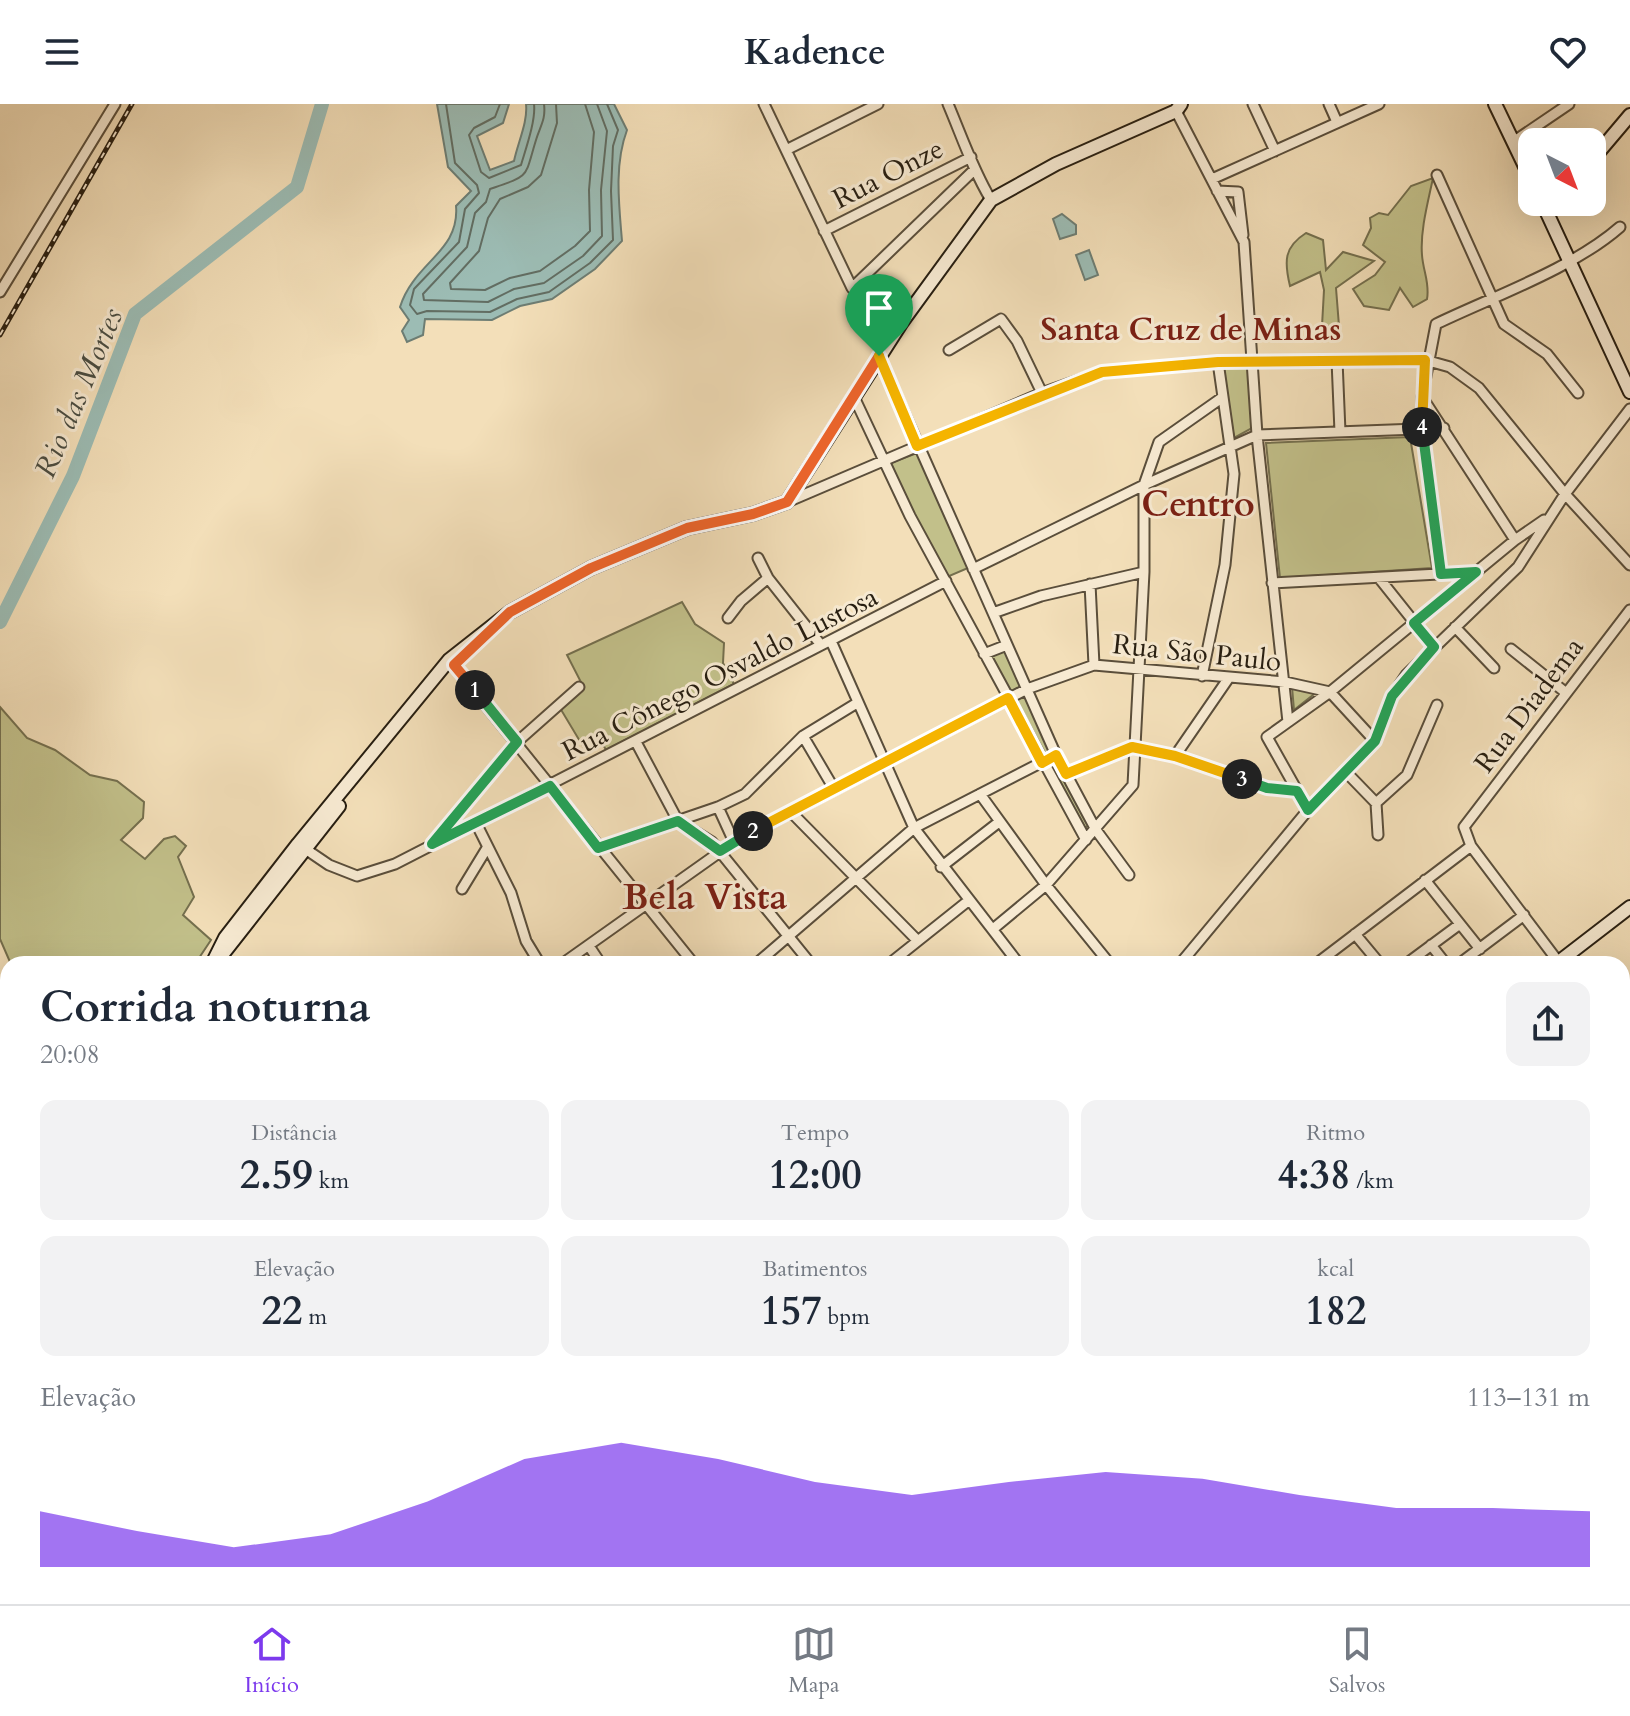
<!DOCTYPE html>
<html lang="pt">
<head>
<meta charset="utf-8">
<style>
	body { margin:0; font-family:Cardo,serif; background:#f2f2f3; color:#1f2937; height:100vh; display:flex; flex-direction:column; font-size:30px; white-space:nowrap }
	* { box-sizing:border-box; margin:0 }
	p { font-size:26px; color:#747a83 }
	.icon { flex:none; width:44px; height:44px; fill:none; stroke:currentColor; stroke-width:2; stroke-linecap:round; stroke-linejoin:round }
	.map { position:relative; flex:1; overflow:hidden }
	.drawer { position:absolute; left:0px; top:852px; width:1630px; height:648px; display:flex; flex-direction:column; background:#fff; border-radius:24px 24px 0 0; box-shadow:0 8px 32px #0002 }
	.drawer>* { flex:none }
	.needle { width:52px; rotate:138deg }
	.tools { position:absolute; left:1518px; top:24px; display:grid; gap:16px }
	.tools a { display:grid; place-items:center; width:88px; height:88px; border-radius:16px; background:#fff; box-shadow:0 8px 32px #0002; font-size:40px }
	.pin { position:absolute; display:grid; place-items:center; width:68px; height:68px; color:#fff; margin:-82px -34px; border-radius:50% 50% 50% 0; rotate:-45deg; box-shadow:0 0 8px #0007 }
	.pin .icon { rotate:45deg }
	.km { position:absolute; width:40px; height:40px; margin:-20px; border-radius:50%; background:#222; color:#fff; font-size:22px; line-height:40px; text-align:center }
	.round { display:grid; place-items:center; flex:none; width:84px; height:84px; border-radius:16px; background:#f2f2f3 }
	.overview { display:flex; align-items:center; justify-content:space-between; height:136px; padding:0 40px }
	h1 { font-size:44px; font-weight:800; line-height:60px }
	.metrics { display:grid; grid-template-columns:repeat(3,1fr); gap:12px; height:136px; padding:8px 40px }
	.metrics div { display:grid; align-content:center; border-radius:16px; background:#f2f2f3; text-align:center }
	.metrics b { font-size:40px; font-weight:800 }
	.metrics small { font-size:22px; font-weight:400 }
	.metrics p { font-size:22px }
	.chart { height:224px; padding:16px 40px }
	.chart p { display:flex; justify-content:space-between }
	.chart svg { width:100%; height:144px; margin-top:8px; fill:#7c3aed; opacity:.7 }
	header { display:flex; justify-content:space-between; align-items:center; height:104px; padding:0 40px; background:#fff; font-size:36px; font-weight:800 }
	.tabs { display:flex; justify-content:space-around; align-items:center; height:112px; border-top:2px solid #e0e1e3; background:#fff; font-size:22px; color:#747a83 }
	.tabs a { display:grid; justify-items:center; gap:4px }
	.tabs .current { color:#7c3aed }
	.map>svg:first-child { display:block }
</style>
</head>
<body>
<header><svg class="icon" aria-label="menu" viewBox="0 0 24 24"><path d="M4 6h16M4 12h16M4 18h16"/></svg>Kadence<svg class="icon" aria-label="heart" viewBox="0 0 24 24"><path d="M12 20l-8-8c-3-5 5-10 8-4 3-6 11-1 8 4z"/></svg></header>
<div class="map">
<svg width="1630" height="1500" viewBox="0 0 1630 1500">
	<rect width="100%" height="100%" fill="#f3dfb9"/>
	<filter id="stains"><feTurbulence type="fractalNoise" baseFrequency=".0025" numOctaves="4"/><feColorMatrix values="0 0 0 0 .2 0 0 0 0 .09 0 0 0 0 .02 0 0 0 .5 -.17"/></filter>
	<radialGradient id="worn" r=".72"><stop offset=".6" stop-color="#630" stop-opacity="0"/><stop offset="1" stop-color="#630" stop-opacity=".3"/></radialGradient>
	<path fill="#c2c08a" stroke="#746f4e" stroke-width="2" d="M1433 74C1428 98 1420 127 1422 151 1423 167 1430 179 1427 195L1413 203 1400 184 1389 206 1364 202 1353 185 1375 171 1385 158 1363 141 1371 124 1370 114 1379 109 1388 111 1411 82Z
		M1306 129 1323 136 1326 166 1343 148 1374 157 1336 184 1339 222H1322L1324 186 1320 168 1290 182C1284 157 1284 143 1306 129Z
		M1222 264H1251L1254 323 1234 334Z
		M1410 333 1432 464 1280 474 1266 339Z
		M917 349 968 464 947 473 888 360Z
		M682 498 695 520 724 539 723 559 734 580 606 646 600 635 584 644 560 604 583 582 567 551Z
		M1005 545 1022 582 1009 589 990 551Z
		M1292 583 1318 587 1294 606Z
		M1026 591 1053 648 1042 654 1013 597Z
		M0 603 27 634 55 646 90 671 117 677 144 698 143 714 121 736 145 755 164 735 175 732 186 742 178 753 194 793 183 811 211 836 197 857 10 858 0 835Z
		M1056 655 1091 720 1083 725 1046 660Z
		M0 926 8 929V987L0 988Z
		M0 1097 8 1113V1492H277V1500H0Z
		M1622 1430 1630 1432V1500H1420L1430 1492H1622Z"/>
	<path fill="#9cbcb4" stroke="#6d7d73" stroke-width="2" d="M437 0H509L503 19 477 32 490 66 514 57C518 38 528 18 526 0H614L627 26C614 61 619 100 622 137L595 165 552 195 520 202 492 216 425 215 423 231 407 238 402 227 409 216 400 203C414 158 460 148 456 102L471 87 448 63Z
		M1062 110 1076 121V130L1060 135 1053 115Z
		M1089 146 1098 171 1085 176 1076 151Z"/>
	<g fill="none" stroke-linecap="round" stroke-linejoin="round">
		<path stroke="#626d62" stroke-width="2" d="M446 0 455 59 477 81 479 89 465 105 459 138 414 185 410 201 417 210 427 207 490 208 517 195 549 188 590 159 613 136 611 87 613 42 618 26 607 0
			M500 0 495 13 474 24 469 31 481 68 489 74 521 61C526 44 536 16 534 0
			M544 0C546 16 540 22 536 36 524 75 531 71 490 85L486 98 475 109 467 143 423 190 424 196 488 198 514 185 544 179 583 152 602 132 601 86 607 27 597 0
			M556 0 557 19 541 71 528 83 500 95 488 114 479 147 450 179 451 185 485 186 510 174 540 167 575 142 590 127 589 86 594 28 585 0"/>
		<path stroke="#6d7d73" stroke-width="2" d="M1622 1073 1630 1067
			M946 1500 953 1492"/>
		<path stroke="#9cbcb4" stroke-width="14" d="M0 518 73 372 135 210 297 83 322 0"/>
		<g stroke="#5a4e3b" stroke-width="13">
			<path id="street" d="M764 0 852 184 973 67
				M948 0C962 33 973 66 991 96
				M1253 0 1275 47
				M1329 0 1337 18
				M1176 7 1244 138 1257 331 1288 618
				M1513 38 1569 0
				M786 46 878 0
				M1437 71 1504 220 1547 250 1578 289
				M1212 75 1379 0
				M1217 87 1238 88 1243 131
				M824 127 971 53
				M0 188 115 0
				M949 246 1001 215 1017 237 1042 289
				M879 252 1056 651 1096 726 1129 771
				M1337 256 1340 328
				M854 293 910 412 1086 736
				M1422 293 1515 436
				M787 398 1042 289 1102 268 1218 258 1425 256 1450 263 1479 284 1565 390 1630 461
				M758 454 768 474 821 541
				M973 465 1144 381 1257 331 1444 324
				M1441 470 1422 325V293L1436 220C1494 192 1572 165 1620 123
				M1379 474 1434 543
				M1272 479 1476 468
				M1090 480 1094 561
				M993 509 1041 492 1144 468
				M728 514 741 497 768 474
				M1455 523 1494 564
				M831 537 914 724 1019 860
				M1511 545 1565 588
				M984 550 1007 541
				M449 556 694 860
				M1202 572 1225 461 1234 370 1218 258
				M803 632 833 683
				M636 638 678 717 712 738 811 860
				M1175 652 1228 575
				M1345 667 1376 699 1407 671 1437 601
				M1066 670 1132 643 1175 652 1267 684 1297 687
				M980 690 1046 781 1110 860
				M1376 699 1378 731
				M718 703 734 738
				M1308 706 1267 633 1330 588 1515 436 1544 416
				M790 707 917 836
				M476 719 511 789 526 837 540 860
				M435 737 517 638 579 583
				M301 742 329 761 357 772 395 760 946 477
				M598 744 718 703 745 690 803 632 857 599
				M941 763 999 718
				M1425 776 1480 845
				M462 785 487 744
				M993 825 1046 781 1133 681 1144 468V381L1159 338 1223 293
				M1355 830 1380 860
				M1431 841 1446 860
				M589 842 601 860
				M562 860 734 738 1027 585 1094 561 1285 578 1330 588 1375 637
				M756 860 914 724 1056 651
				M889 860 968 797
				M1180 860 1308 706 1375 637 1392 592 1406 571 1518 463 1565 390 1630 305
				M1316 860 1471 742
				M1406 860 1460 820
				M1459 860 1524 811
				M1560 860 1471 742 1464 723 1630 506
				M1622 943 1630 953
				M1622 1006 1630 1001
				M421 1500V1492"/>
		</g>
		<g stroke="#271e11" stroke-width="16">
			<path id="secondary" d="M1495 0 1532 77
				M1592 56 1630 11
				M1542 98 1630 288
				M222 851 339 702
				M212 860 225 834 298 740 449 556 510 508 591 464 687 424 753 410 787 398 902 218 991 96 1056 60 1176 7 1181 0
				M1556 860 1630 803
				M0 995H8"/>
		</g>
		<use href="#street" stroke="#f7ead2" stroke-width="9"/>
		<use href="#secondary" stroke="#f7ead2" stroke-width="12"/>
		<g stroke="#271e11" stroke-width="5">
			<path id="rail" d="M0 231 132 0"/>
		</g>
		<use href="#rail" stroke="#f7ead2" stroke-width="2" stroke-dasharray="6" stroke-linecap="butt"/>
	</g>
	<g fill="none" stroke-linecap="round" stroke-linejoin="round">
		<g stroke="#fff" stroke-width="16">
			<path id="split-1" d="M475 586 454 561 510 508 591 464 687 424 753 410 787 398 879 252"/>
		</g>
		<g stroke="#fff" stroke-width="16">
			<path id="split-2" d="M475 586 517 638 432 740 550 682 598 744 678 717 720 747 753 727"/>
		</g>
		<g stroke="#fff" stroke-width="16">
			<path id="split-3" d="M753 727 1008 594 1042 659 1056 651 1066 670 1132 643 1175 652 1242 675"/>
		</g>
		<g stroke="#fff" stroke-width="16">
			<path id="split-4" d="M1242 675 1267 684 1297 687 1308 706 1375 637 1392 592 1434 543 1414 519 1476 468 1441 470 1422 323"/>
		</g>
		<g stroke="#fff" stroke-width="16">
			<path id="split-5" d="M879 252 917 342 1102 268 1218 258 1425 256 1422 323"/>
		</g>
		<use href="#split-1" stroke="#f0652b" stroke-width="10"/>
		<use href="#split-2" stroke="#22a559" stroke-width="10"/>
		<use href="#split-3" stroke="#f5b400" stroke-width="10"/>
		<use href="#split-4" stroke="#22a559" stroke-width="10"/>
		<use href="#split-5" stroke="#f5b400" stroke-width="10"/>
	</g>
	<g text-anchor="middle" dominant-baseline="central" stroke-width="6" stroke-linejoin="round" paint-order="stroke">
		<g font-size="28" fill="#271e11" stroke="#f7ead2">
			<text transform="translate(888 70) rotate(-27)">Rua Onze</text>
			<text transform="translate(1197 549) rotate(6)">Rua São Paulo</text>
			<text transform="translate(720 570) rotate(-27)">Rua Cônego Osvaldo Lustosa</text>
			<text transform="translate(1529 601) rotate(-53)">Rua Diadema</text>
		</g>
		<g font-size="30" font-style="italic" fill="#4a4d42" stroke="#f7ead2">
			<text transform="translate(79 289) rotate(-67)">Rio das Mortes</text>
		</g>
		<g font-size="32" font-weight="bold" fill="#7a1f14" stroke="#f7ead2">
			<text x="1191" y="226">Santa Cruz de Minas</text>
		</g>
		<g font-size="36" font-weight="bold" fill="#7a1f14" stroke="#f7ead2">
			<text x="1198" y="400">Centro</text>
			<text x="705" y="793">Bela Vista</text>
		</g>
	</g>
	<rect width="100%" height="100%" filter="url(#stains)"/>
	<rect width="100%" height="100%" fill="url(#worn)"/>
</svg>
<div class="tools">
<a><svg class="needle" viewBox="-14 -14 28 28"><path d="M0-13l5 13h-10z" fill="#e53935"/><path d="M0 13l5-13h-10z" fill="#747a83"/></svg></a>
</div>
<div class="pin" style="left:879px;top:252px;background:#1e9e55"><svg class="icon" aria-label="arrive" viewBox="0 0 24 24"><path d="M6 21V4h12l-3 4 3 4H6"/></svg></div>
<b class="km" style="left:475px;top:586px">1</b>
<b class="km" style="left:753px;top:727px">2</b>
<b class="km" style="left:1242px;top:675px">3</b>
<b class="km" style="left:1422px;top:323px">4</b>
<section class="drawer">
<div class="overview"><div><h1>Corrida noturna</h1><p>20:08</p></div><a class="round"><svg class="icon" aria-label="share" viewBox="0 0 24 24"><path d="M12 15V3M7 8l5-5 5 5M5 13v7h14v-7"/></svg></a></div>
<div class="metrics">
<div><p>Distância</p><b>2.59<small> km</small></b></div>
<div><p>Tempo</p><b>12:00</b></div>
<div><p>Ritmo</p><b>4:38<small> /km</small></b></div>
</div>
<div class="metrics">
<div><p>Elevação</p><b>22<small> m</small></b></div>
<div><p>Batimentos</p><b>157<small> bpm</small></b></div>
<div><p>kcal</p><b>182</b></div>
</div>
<div class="chart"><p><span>Elevação</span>113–131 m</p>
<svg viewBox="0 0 160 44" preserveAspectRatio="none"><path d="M0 44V27L10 33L20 38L30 34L40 24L50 11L60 6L70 11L80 18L90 22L100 18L110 15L120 17L130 22L140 26L150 26L160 27V44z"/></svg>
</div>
</section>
</div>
<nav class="tabs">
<a class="current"><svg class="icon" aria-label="home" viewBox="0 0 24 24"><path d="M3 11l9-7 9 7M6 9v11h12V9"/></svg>Início</a>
<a><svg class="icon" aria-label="map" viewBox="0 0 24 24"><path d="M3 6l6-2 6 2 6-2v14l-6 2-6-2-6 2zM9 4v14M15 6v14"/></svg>Mapa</a>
<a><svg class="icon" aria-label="saved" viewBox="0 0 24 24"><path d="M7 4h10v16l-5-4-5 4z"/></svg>Salvos</a>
</nav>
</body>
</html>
